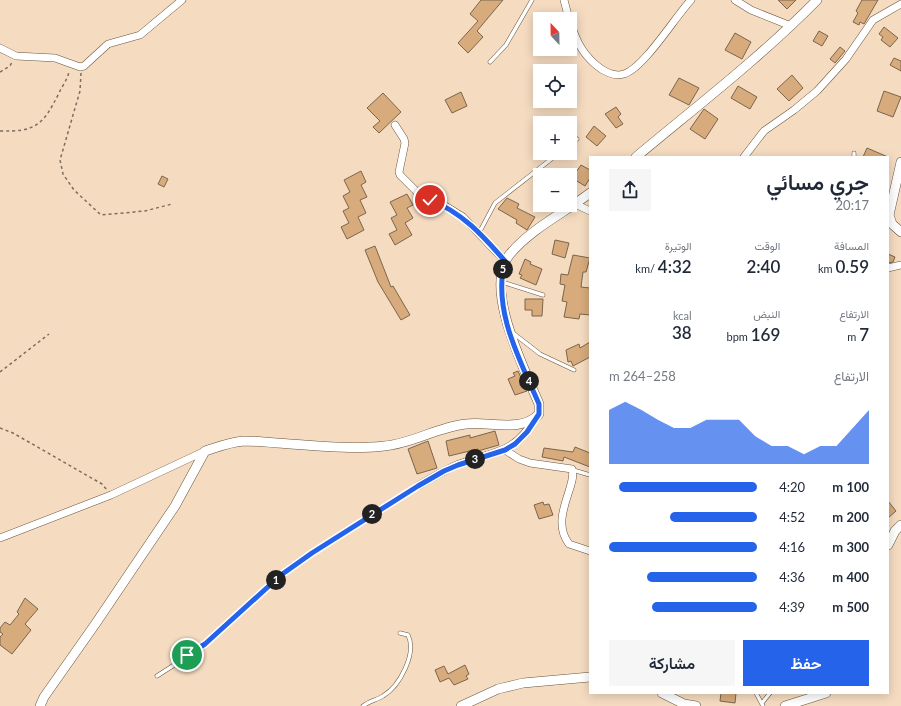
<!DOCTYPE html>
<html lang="ar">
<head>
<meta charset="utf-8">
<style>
	body { margin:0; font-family:Lato,Vazirmatn,sans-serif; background:#f6f6f7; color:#1f2937; direction:rtl; height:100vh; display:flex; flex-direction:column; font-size:15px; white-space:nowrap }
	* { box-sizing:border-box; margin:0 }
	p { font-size:13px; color:#747a83 }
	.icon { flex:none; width:22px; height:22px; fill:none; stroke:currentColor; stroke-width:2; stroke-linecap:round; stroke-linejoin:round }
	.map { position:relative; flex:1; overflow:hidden; direction:ltr }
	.sheet { position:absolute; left:589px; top:156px; width:300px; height:538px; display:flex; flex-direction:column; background:#fff; border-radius:0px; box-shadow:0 2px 10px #0003; direction:rtl }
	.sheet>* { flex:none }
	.needle { width:26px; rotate:338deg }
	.controls { position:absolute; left:533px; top:12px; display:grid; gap:8px }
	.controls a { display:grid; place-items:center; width:44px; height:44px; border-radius:0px; background:#fff; box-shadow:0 2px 10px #0003; font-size:20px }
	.pin { position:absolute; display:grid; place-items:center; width:34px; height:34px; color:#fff; margin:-17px; border:2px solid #fff; border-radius:50%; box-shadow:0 1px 4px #0007 }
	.km { position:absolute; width:20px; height:20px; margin:-10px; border-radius:50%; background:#222; color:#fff; font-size:11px; line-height:20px; text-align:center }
	.round { display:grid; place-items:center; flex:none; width:42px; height:42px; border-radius:0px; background:#f6f6f7 }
	.headline { display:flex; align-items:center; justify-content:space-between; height:68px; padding:0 20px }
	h1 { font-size:22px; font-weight:600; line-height:30px }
	.figures { display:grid; grid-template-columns:repeat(3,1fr); gap:6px; height:68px; padding:4px 20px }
	.figures div { display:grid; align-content:center }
	.figures b { font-size:17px; font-weight:600 }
	.figures small { font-size:11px; font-weight:400 }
	.figures p { font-size:11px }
	.chart { height:112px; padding:8px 20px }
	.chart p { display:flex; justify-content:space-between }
	.chart svg { width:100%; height:72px; margin-top:4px; fill:#2563eb; opacity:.7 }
	.button { display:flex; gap:8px; margin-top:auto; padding:8px 20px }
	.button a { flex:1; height:46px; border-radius:0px; background:#2563eb; color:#fff; font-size:16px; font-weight:600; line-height:46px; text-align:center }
	.button a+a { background:#f6f6f7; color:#1f2937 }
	ul { padding:0 20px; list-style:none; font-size:13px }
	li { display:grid; grid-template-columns:64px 48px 1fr; align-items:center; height:30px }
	li i { height:10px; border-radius:5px; background:#2563eb }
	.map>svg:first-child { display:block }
</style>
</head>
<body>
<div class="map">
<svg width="901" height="706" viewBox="0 0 901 706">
	<rect width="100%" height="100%" fill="#f5dcc1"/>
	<path fill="#d7ab7c" stroke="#7b654d" d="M481 0H503L477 31 483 37 468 53 458 43 478 21 470 14Z
		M778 0H796L787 9Z
		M862 0H878L864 24 860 22 859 25 853 22 858 13 856 11Z
		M884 27 898 38 890 47 881 40 883 37 879 34Z
		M819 31 828 36 822 46 813 41Z
		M735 33 751 42 742 59 725 50Z
		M840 47 845 51 835 63 830 59Z
		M894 58 901 61V71L890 65Z
		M792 75 803 88 789 101 777 89Z
		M679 78 699 88 689 105 669 95Z
		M738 86 757 97 750 109 731 98Z
		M884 91 901 97 893 117 877 111Z
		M461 92 467 106 452 113 445 100Z
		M383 93 401 112 379 133 373 127 380 121 367 108Z
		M616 107 621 114 618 117 623 124 616 128 605 114Z
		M704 109 718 119 705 139 690 129Z
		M594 126 606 136 597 146 586 137Z
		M867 148 888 157H863Z
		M581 165 590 170V178L585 186 572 178Z
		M361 171 366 182 361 185 367 197 360 200 366 213 358 217 364 230 347 239 341 227 349 223 343 211 349 208 343 196 350 192 344 180Z
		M162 176 168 179 164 187 158 184Z
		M407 194 413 205 407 208 413 218 405 223 412 235 395 245 389 234 397 230 391 218 397 215 390 202Z
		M507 198 519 204 517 208 535 217 527 230 516 223 517 220 498 209Z
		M555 240 569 243 565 258 552 254Z
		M375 246 391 287 393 286 410 315 401 320 378 282 365 250Z
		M888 254 895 257 893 262 888 263Z
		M573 255 590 258 586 272H583L581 287 590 288V315L580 314 579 319 564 317 567 302 562 301 565 285 560 284 561 274 568 275Z
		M525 259 531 262 530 264 542 269 536 285 520 278 522 275 519 274Z
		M525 299H543L542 316H532V310H525Z
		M590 342V357L573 366 571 361 568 362 566 350 579 344 580 348Z
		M518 371 527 391 515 395 508 379 515 376 513 373Z
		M495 431 499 445 478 451V449L449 456 446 441 470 435V438Z
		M428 441 437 468 417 474 408 449Z
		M575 447 590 453V467L564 457 563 461 542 457 544 448 573 452Z
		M888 501 896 511 888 518Z
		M543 502 544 505 549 504 553 515 539 519 534 505Z
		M25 598 38 609 25 624 31 630 12 654 0 645V637L3 634 0 632V628L5 622 10 625 19 614 17 612Z
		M465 665 469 674 466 676 468 679 454 685 449 678 440 682 435 670 444 666 448 674Z
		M721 693H736L735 703 720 701Z"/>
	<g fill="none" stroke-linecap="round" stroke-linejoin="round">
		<g stroke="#69543c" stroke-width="4.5">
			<path id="service" d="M490 62 506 45 532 0
				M570 144 577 139
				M854 153V157
				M479 233 495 203 559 153
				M502 282 543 295
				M513 333 540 354 574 370
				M573 470 590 475
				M157 676 205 645 255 599 298 562 418 486
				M756 693 763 706
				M762 703 770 693
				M363 706C369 701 377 700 383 696 400 686 417 653 408 635L400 633"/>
		</g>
		<g stroke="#69543c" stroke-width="8">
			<path id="minor" d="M564 0 569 19
				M735 0 751 10 791 26
				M570 21C576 40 581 52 596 65 603 71 614 77 624 74 644 68 675 17 691 0
				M0 48 16 56 55 58 80 67 84 66 108 44 140 35 182 0
				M395 125 404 139 405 143 399 172 400 175 419 194 442 204 463 217 505 261
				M744 157 764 131 794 110 817 91 846 59 873 20 901 4
				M575 204 590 211
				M888 268 901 265
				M505 450 519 459 530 463 572 469C578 485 549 518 569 544L590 551
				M418 486C431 478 445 470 459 464 494 451 515 454 535 418
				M0 538 111 495 205 451"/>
		</g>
		<g stroke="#69543c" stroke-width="10">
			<path id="tertiary" d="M636 157C697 106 761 57 817 0
				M901 162 889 215 892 224 901 232
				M888 545 895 531 901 525
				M662 693 684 704 696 706
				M40 706 44 697 96 623 175 506 205 451C218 447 230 442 244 441 255 441 266 442 277 443 311 445 350 450 384 446 412 444 437 427 466 424 488 421 522 433 539 414V404C525 370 482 286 510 254 532 228 564 213 590 193
				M461 706 498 689 523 683 590 677
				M785 706 826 693"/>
		</g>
		<path stroke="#7d6d5c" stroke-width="1.5" stroke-dasharray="3 3" stroke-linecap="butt" d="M0 72 10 66 12 62
			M81 73 80 91 60 160 63 174 74 190 101 215 145 211 172 204
			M0 131C36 132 43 125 59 93 62 86 68 79 69 71
			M0 372 49 334
			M0 428 13 433 102 484 107 490"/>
		<use href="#service" stroke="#fff" stroke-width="3.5"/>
		<use href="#minor" stroke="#fff" stroke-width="7"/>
		<use href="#tertiary" stroke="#fff" stroke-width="9"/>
	</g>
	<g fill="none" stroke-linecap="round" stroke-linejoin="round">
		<g stroke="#fff" stroke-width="8">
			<path id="route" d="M187 655 205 644 281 575 312 553 418 486 444 471 458 465 505 450 515 444 527 432 539 414V404C520 360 492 310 505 261 483 236 462 212 430 200"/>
		</g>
		<use href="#route" stroke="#2563eb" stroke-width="5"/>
	</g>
</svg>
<div class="controls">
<a><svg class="needle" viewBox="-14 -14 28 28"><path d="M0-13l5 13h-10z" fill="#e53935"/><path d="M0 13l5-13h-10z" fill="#747a83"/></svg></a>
<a><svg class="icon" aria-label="locate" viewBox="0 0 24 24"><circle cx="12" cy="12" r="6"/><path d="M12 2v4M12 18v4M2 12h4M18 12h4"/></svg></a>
<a>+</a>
<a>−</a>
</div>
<div class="pin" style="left:187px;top:655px;background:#1e9e55"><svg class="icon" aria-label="arrive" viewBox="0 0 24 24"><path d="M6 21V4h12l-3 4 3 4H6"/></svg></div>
<div class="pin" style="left:430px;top:200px;background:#d93025"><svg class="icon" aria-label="check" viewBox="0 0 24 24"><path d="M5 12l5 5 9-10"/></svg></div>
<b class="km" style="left:276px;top:580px">1</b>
<b class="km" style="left:372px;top:514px">2</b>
<b class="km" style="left:475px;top:459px">3</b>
<b class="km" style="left:529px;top:381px">4</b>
<b class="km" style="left:503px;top:269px">5</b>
<section class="sheet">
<div class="headline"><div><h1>جري مسائي</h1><p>20:17</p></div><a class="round"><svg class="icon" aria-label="share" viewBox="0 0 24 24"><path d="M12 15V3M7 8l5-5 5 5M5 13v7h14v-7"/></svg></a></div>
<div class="figures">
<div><p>المسافة</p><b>0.59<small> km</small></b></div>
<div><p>الوقت</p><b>2:40</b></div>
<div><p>الوتيرة</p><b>4:32<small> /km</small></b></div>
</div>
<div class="figures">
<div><p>الارتفاع</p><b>7<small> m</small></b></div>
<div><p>النبض</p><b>169<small> bpm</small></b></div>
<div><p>kcal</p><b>38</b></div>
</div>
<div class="chart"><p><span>الارتفاع</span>258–264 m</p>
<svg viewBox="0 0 160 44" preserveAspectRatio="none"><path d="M0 44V11L10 6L20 11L30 17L40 22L50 22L60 17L70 17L80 17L90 27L100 33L110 33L120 38L130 33L140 33L150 22L160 11V44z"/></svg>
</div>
<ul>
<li><b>100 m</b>4:20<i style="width:93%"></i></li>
<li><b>200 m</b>4:52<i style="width:59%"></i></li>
<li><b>300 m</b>4:16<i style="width:100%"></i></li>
<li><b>400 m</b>4:36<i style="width:74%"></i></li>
<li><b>500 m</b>4:39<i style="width:71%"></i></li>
</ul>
<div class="button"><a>حفظ</a><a>مشاركة</a></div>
</section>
</div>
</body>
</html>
